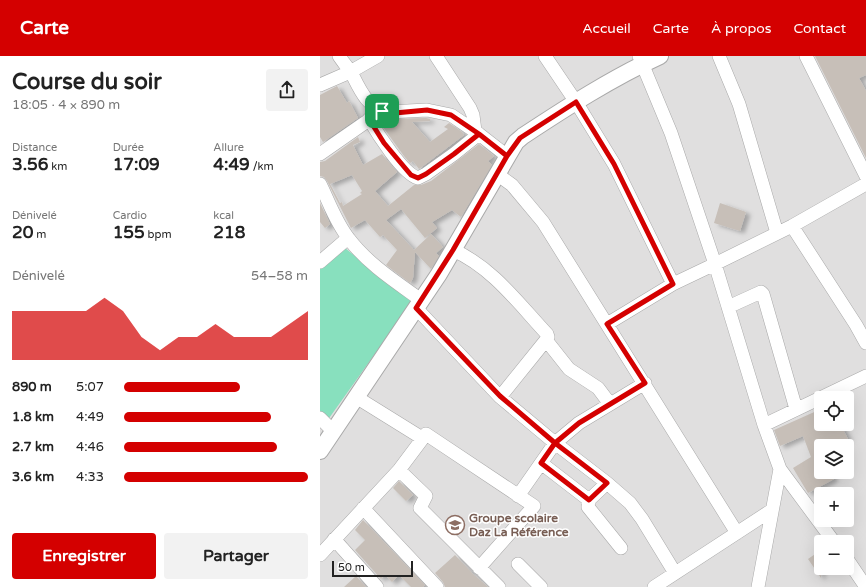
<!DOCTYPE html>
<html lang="fr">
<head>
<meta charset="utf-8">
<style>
	body { margin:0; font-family:"Varela Round",sans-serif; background:#f2f2f2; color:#222; height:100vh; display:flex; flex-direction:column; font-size:15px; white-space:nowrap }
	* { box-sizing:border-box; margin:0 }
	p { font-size:13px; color:#767676 }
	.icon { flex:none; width:22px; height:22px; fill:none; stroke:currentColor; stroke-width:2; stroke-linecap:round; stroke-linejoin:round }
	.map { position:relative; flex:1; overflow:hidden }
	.drawer { display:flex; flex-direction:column; background:#fff; width:320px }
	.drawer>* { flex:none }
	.tools { position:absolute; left:494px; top:335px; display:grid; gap:8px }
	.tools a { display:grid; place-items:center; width:40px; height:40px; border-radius:4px; background:#fff; box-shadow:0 4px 16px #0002; font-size:20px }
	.scale { position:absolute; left:12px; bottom:10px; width:81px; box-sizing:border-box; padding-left:4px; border:2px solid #222; border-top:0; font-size:11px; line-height:14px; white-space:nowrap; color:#222; -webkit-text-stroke:3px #fff; paint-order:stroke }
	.pin { position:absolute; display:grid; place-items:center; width:34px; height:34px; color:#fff; margin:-17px; border-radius:8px; box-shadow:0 2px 6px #0006 }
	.round { display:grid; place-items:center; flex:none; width:42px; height:42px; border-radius:4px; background:#f2f2f2 }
	.summary { display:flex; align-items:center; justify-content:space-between; height:68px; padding:0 12px }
	h1 { font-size:22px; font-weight:700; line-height:30px }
	.figures { display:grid; grid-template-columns:repeat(3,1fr); gap:6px; height:68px; padding:4px 12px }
	.figures div { display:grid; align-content:center }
	.figures b { font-size:17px; font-weight:700 }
	.figures small { font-size:11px; font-weight:400 }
	.figures p { font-size:11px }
	.chart { height:112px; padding:8px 12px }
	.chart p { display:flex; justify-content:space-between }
	.chart svg { width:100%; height:72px; margin-top:4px; fill:#d40000; opacity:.7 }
	.action { display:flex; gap:8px; margin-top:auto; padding:8px 12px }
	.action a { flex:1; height:46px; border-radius:4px; background:#d40000; color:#fff; font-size:16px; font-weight:700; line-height:46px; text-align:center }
	.action a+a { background:#f2f2f2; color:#222 }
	ul { padding:0 12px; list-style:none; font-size:13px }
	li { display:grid; grid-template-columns:64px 48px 1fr; align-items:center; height:30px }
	li i { height:10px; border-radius:5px; background:#d40000 }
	header { display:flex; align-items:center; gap:24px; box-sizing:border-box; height:56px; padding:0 20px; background:#d40000; color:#fff }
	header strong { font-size:19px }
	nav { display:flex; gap:22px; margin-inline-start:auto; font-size:14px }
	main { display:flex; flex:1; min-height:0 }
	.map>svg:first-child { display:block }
</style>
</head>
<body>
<header>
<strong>Carte</strong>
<nav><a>Accueil</a><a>Carte</a><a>À propos</a><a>Contact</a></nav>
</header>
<main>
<section class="drawer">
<div class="summary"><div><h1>Course du soir</h1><p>18:05 · 4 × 890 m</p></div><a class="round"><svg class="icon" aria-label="share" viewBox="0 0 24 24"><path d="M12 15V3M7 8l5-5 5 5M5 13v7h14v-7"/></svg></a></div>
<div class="figures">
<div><p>Distance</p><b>3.56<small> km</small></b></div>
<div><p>Durée</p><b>17:09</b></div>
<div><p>Allure</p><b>4:49<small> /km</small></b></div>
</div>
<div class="figures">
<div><p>Dénivelé</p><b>20<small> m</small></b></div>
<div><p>Cardio</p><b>155<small> bpm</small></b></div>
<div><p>kcal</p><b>218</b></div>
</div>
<div class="chart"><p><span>Dénivelé</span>54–58 m</p>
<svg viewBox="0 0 160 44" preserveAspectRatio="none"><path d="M0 44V14L10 14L20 14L30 14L40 14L50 6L60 14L70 30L80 38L90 30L100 30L110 22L120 30L130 30L140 30L150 22L160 14V44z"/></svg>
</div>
<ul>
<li><b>890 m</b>5:07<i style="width:63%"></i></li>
<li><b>1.8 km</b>4:49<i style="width:80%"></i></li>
<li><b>2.7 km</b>4:46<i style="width:83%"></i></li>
<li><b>3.6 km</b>4:33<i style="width:100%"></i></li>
</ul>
<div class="action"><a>Enregistrer</a><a>Partager</a></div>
</section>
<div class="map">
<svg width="546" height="531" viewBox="0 0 546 531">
	<defs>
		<filter id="shadow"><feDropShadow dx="4.5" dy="2.5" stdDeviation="2" flood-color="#0004"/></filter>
	</defs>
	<rect width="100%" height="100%" fill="#f2efe9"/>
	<path fill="#e0dfdf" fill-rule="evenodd" d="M0 0H546V531H0ZM501 342H527V368H501ZM501 390H527V416H501ZM501 438H527V464H501ZM501 486H527V512H501Z"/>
	<path fill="#88e0be" d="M25 192 92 246 7 365 0 358V212Z"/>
	<path fill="#c7bfb8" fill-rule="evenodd" filter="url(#shadow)" d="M495 0H546V19L539 22 546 35V102Z
		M17 30 27 47 29 45 38 62 3 86 0 81V39Z
		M106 62 110 63V65L92 66 110 86 128 73 124 71 129 67 142 76 144 79 99 113 93 105 90 107 84 100 60 67 65 63Z
		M38 81 40 86 33 89 43 109 62 98 77 116 55 135 68 150 94 129H101L111 125 159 88 174 100 168 105 172 109 141 161 132 154 112 166 117 172 105 182 81 153 66 164 94 194 111 178 123 191 116 197 119 200 111 213 95 196 93 222 90 227 66 209 77 194 63 179 60 181 45 164 31 172 7 125 4 121 0 120V106L5 105ZM32 119 42 135 40 137 42 138 23 150 22 146 20 147 10 128Z
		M0 147 10 168 5 172 0 166Z
		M400 147 426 156 420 175 394 167Z
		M501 353V368H520L528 383 514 390H497L501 399V416H510L514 423 488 437 473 412 491 401 483 380 460 390 454 374Z
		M79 425 93 439 86 445 73 432Z
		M43 464 105 529 103 531H91L79 519 72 526 65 519 61 523 35 494 45 484 35 474Z
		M501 494V522L488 503Z
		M135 499 153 518 168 531H125L123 526 115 517Z
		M36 520 46 531H24Z"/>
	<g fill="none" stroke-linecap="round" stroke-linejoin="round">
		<g stroke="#a9a9a9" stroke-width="14">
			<path id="minor" d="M19 0C23 6 28 12 32 18 40 34 48 53 68 56L107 54 131 59 159 78 187 100
				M116 0 150 52 153 59 155 75
				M225 0 256 46 294 108 353 228
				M319 0 351 77 395 208 444 369 460 413 438 531
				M399 0 419 48 457 177
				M486 0 546 120
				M0 29 30 16 58 0
				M49 63C57 77 83 118 98 122L106 118 134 98 159 78
				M0 98 56 59
				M177 118 192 129 223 166 417 477
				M0 128C9 146 16 167 29 183 48 208 76 226 101 244
				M472 170 536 269 546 287
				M133 194C172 211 199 248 227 278L228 281 226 284 180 341
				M0 206 28 182
				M408 251 441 236 443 238 476 353
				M96 252 180 341 235 387 287 427 310 447 322 463 355 517
				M287 268 353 228 395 208 472 170 546 128
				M226 284 249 313 278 332 290 348
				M36 341 102 382
				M0 362 13 375
				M444 369 546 320
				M221 407 269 444
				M460 413 514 486
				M79 414 106 440 100 452 179 531
				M287 427 269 444 268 451 301 492
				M198 440 235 387 259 367 325 327
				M43 452 117 531
				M14 483 57 531
				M0 499 79 414 106 378 214 450 159 512
				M527 503 546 531
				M198 508 221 531
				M334 531 452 454"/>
		</g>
		<g stroke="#a9a9a9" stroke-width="18">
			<path id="tertiary" d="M0 395 119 218 196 86 203 80C247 51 292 22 340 0"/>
		</g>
		<use href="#minor" stroke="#fff" stroke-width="13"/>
		<use href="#tertiary" stroke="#fff" stroke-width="16"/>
	</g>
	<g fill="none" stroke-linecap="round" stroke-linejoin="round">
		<g stroke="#fff" stroke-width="8">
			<path id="route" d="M62 55 75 57 107 54 131 59 159 78 187 100 133 194 96 252 180 340 235 387 221 407 269 444 287 427 235 387 259 367 325 327 287 268 353 228 294 108 256 46 200 82 187 100 159 78 134 98 106 118 98 122 91 119 64 87 49 63 62 55"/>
		</g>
		<use href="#route" stroke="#d40000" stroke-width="5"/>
	</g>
	<defs>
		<g id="school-ring" transform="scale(1)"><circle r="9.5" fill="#fff" stroke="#8d6e63" stroke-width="1.5"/><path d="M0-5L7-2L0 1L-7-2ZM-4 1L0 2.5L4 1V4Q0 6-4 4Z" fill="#8d6e63"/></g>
	</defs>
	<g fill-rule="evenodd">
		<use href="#school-ring" x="135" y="469"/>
	</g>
	<g text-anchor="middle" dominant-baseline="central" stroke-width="3" stroke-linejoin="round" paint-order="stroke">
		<g font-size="12" font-weight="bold" fill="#785e54" stroke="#fff" text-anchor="start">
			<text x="149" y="462">Groupe scolaire<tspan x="149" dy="14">Daz La Référence</tspan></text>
		</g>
	</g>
</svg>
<div class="tools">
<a><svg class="icon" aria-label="locate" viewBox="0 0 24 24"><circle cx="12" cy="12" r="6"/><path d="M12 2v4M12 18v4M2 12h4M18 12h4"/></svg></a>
<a><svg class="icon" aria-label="layers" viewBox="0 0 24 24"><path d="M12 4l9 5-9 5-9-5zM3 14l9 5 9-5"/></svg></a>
<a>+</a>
<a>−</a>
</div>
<div class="scale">50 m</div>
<div class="pin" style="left:62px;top:55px;background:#1e9e55"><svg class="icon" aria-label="arrive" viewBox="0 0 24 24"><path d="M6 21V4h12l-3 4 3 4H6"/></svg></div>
</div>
</main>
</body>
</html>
